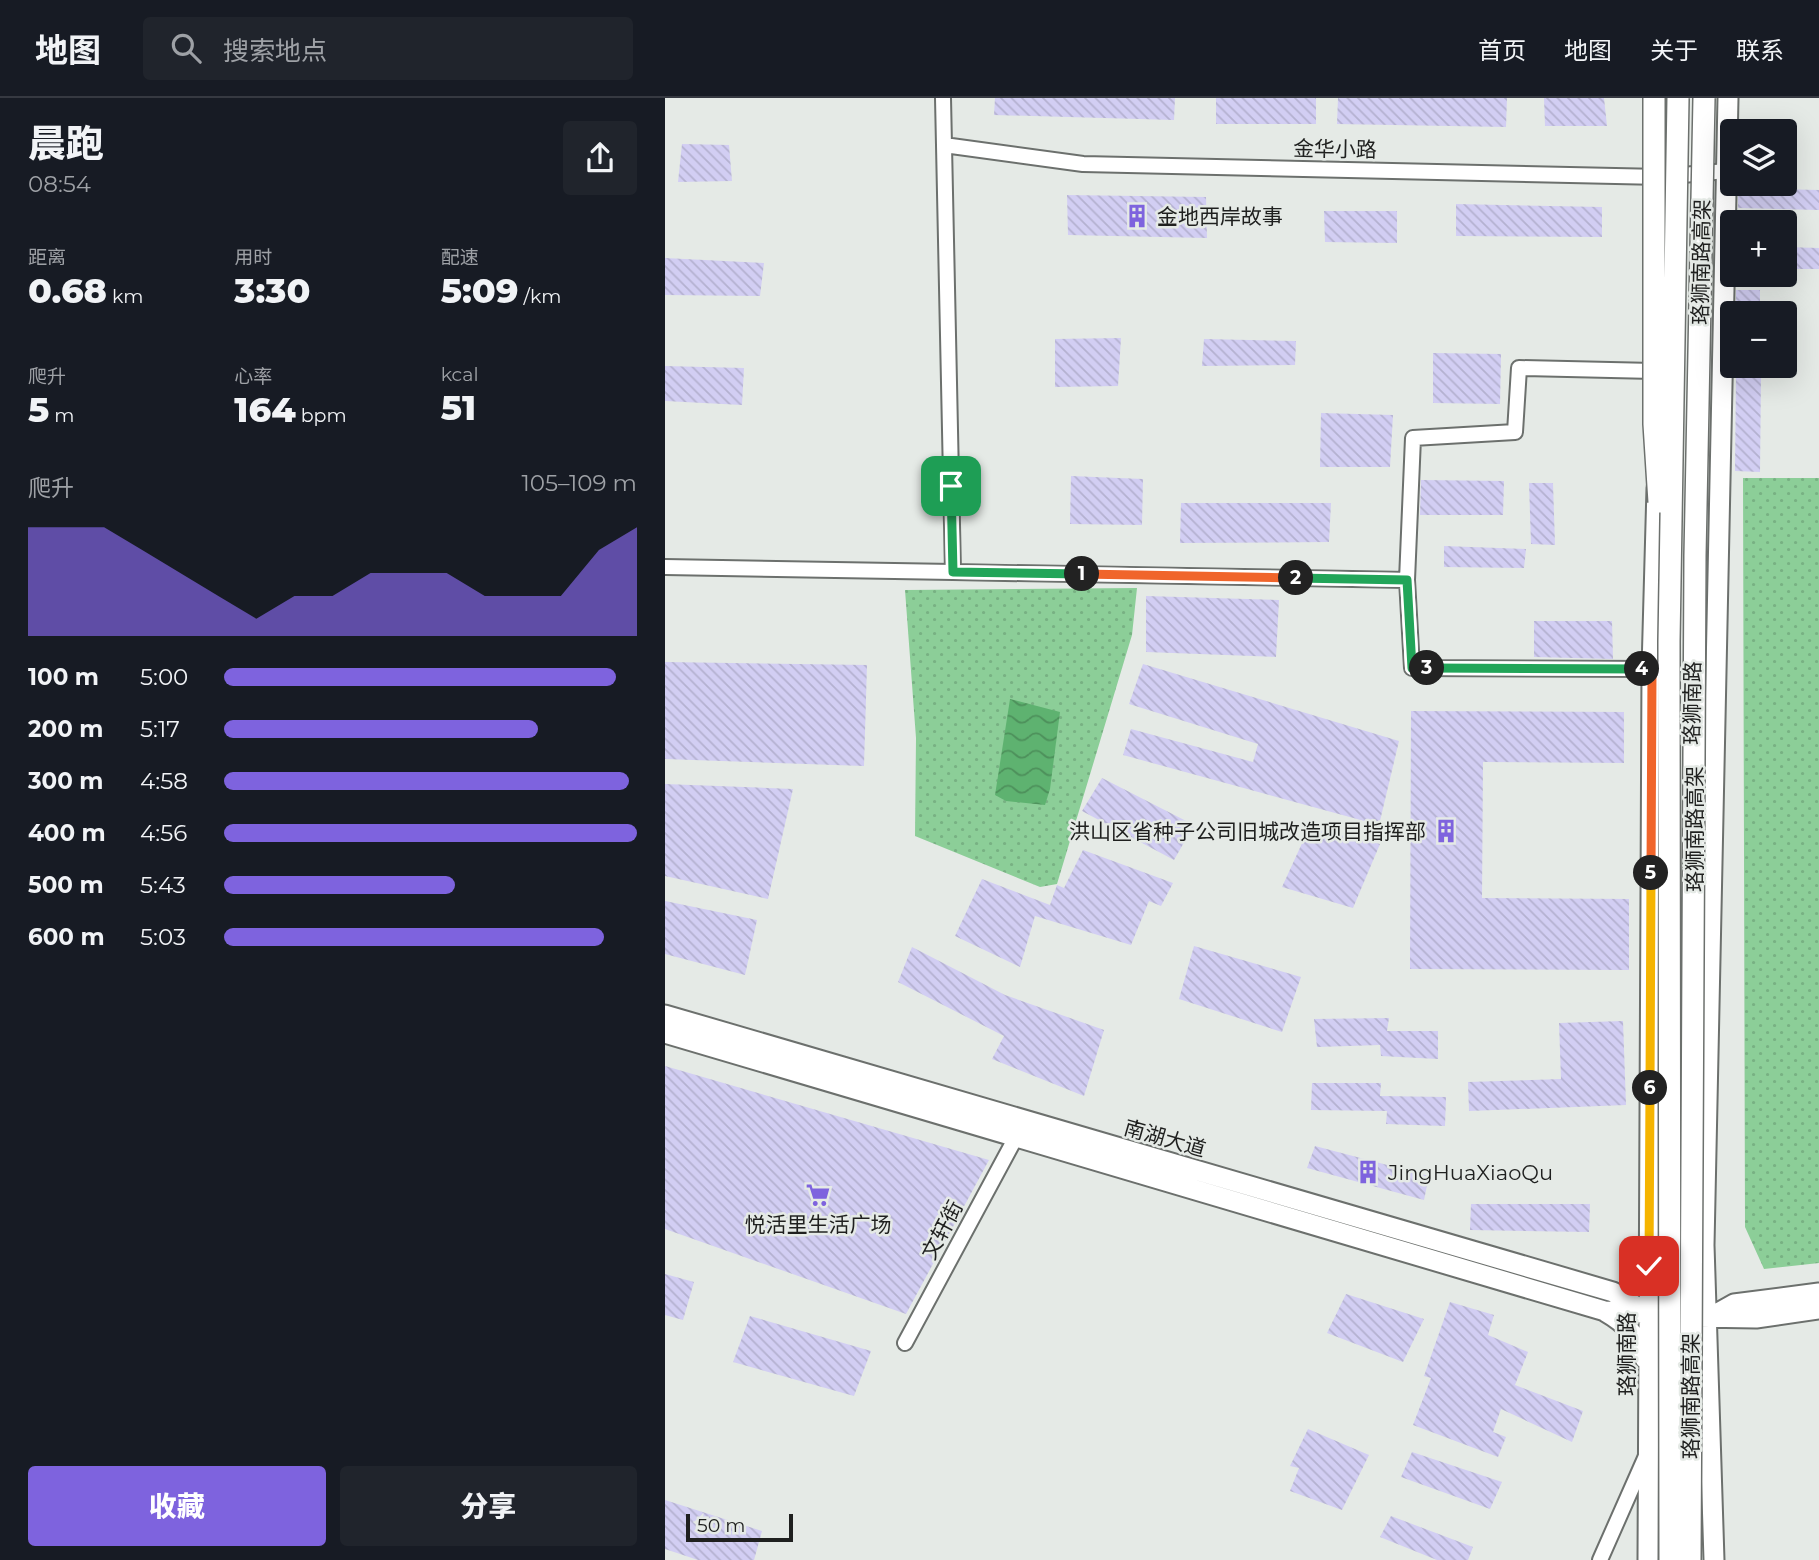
<!DOCTYPE html>
<html lang="zh">
<head>
<meta charset="utf-8">
<style>
	body { margin:0; font-family:Montserrat,"Noto Sans SC",sans-serif; background:#20242c; color:#f1f3f6; height:100vh; display:flex; flex-direction:column; font-size:26px; white-space:nowrap }
	* { box-sizing:border-box; margin:0 }
	p { font-size:23px; color:#9ea1a6 }
	.icon { flex:none; width:38px; height:38px; fill:none; stroke:currentColor; stroke-width:2; stroke-linecap:round; stroke-linejoin:round }
	.map { position:relative; flex:1; overflow:hidden }
	.sheet { display:flex; flex-direction:column; background:#171b24; width:665px }
	.sheet>* { flex:none }
	.fabs { position:absolute; left:1055px; top:21px; display:grid; gap:14px }
	.fabs a { display:grid; place-items:center; width:77px; height:77px; border-radius:7px; background:#171b24; box-shadow:0 7px 28px #0002; font-size:35px }
	.scale { position:absolute; left:21px; bottom:18px; width:107px; box-sizing:border-box; padding-left:7px; border:4px solid #1f201f; border-top:0; font-size:19px; line-height:24px; white-space:nowrap; color:#1f201f; -webkit-text-stroke:5px #e5eae6; paint-order:stroke }
	.pin { position:absolute; display:grid; place-items:center; width:60px; height:60px; color:#fff; margin:-30px; border-radius:14px; box-shadow:0 4px 10px #0006 }
	.km { position:absolute; width:35px; height:35px; margin:-18px; border-radius:50%; background:#222; color:#fff; font-size:19px; line-height:35px; text-align:center }
	.round { display:grid; place-items:center; flex:none; width:74px; height:74px; border-radius:7px; background:#20242c }
	.overview { display:flex; align-items:center; justify-content:space-between; height:119px; padding:0 28px }
	h1 { font-size:38px; font-weight:800; line-height:52px }
	.stats { display:grid; grid-template-columns:repeat(3,1fr); gap:10px; height:119px; padding:7px 28px }
	.stats div { display:grid; align-content:center }
	.stats b { font-size:35px; font-weight:800 }
	.stats small { font-size:19px; font-weight:400 }
	.stats p { font-size:19px }
	.chart { height:196px; padding:14px 28px }
	.chart p { display:flex; justify-content:space-between }
	.chart svg { width:100%; height:126px; margin-top:7px; fill:#7e63de; opacity:.7 }
	.primary-button { display:flex; gap:14px; margin-top:auto; padding:14px 28px }
	.primary-button a { flex:1; height:80px; border-radius:7px; background:#7e63de; color:#fff; font-size:28px; font-weight:800; line-height:80px; text-align:center }
	.primary-button a+a { background:#20242c; color:#f1f3f6 }
	ul { padding:0 28px; list-style:none; font-size:23px }
	li { display:grid; grid-template-columns:112px 84px 1fr; align-items:center; height:52px }
	li i { height:18px; border-radius:9px; background:#7e63de }
	header { display:flex; align-items:center; gap:42px; box-sizing:border-box; height:98px; padding:0 35px; background:#171b24; border-bottom:2px solid #363941 }
	header strong { font-size:33px }
	nav { display:flex; gap:38px; margin-inline-start:auto; font-size:24px }
	.search { width:490px; height:63px; background:#20242c; display:flex; align-items:center; gap:18px; box-sizing:border-box; padding:0 24px; border-radius:7px; color:#9ea1a6; font-size:26px }
	main { display:flex; flex:1; min-height:0 }
	.map>svg:first-child { display:block }
</style>
</head>
<body>
<header>
<strong>地图</strong>
<div class="search"><svg class="icon" aria-label="search" viewBox="0 0 24 24"><circle cx="10" cy="10" r="6"/><path d="M15 15l6 6"/></svg>搜索地点</div>
<nav><a>首页</a><a>地图</a><a>关于</a><a>联系</a></nav>
</header>
<main>
<section class="sheet">
<div class="overview"><div><h1>晨跑</h1><p>08:54</p></div><a class="round"><svg class="icon" aria-label="share" viewBox="0 0 24 24"><path d="M12 15V3M7 8l5-5 5 5M5 13v7h14v-7"/></svg></a></div>
<div class="stats">
<div><p>距离</p><b>0.68<small> km</small></b></div>
<div><p>用时</p><b>3:30</b></div>
<div><p>配速</p><b>5:09<small> /km</small></b></div>
</div>
<div class="stats">
<div><p>爬升</p><b>5<small> m</small></b></div>
<div><p>心率</p><b>164<small> bpm</small></b></div>
<div><p>kcal</p><b>51</b></div>
</div>
<div class="chart"><p><span>爬升</span>105–109 m</p>
<svg viewBox="0 0 160 44" preserveAspectRatio="none"><path d="M0 44V6L10 6L20 6L30 14L40 22L50 30L60 38L70 30L80 30L90 22L100 22L110 22L120 30L130 30L140 30L150 14L160 6V44z"/></svg>
</div>
<ul>
<li><b>100 m</b>5:00<i style="width:95%"></i></li>
<li><b>200 m</b>5:17<i style="width:76%"></i></li>
<li><b>300 m</b>4:58<i style="width:98%"></i></li>
<li><b>400 m</b>4:56<i style="width:100%"></i></li>
<li><b>500 m</b>5:43<i style="width:56%"></i></li>
<li><b>600 m</b>5:03<i style="width:92%"></i></li>
</ul>
<div class="primary-button"><a>收藏</a><a>分享</a></div>
</section>
<div class="map">
<svg width="1154" height="1462" viewBox="0 0 1154 1462">
	<defs>
		<pattern id="grass-dots" width="8" height="8" patternUnits="userSpaceOnUse" patternTransform="scale(1.75)"><rect width="8" height="8" fill="#8cce98"/><path d="M2 2h.1M6 6h.1" fill="none" stroke="#78b183" stroke-width="1.8" stroke-linecap="round"/></pattern>
		<pattern id="water-waves" width="16" height="10" patternUnits="userSpaceOnUse" patternTransform="scale(1.75)"><rect width="16" height="10" fill="#5eb270"/><path d="M0 5q4-4 8 0t8 0" fill="none" stroke="#4d905b"/></pattern>
		<pattern id="building-back-hatch" width="6" height="6" patternUnits="userSpaceOnUse" patternTransform="scale(1.75)"><rect width="6" height="6" fill="#d2cef3"/><path d="M-1 5l2 2M0 0l6 6M5-1l2 2" fill="none" stroke="#b4b1d0"/></pattern>
	</defs>
	<rect width="100%" height="100%" fill="#e5eae6"/>
	<path fill="url(#grass-dots)" d="M1078 380H1154V1165L1099 1171 1080 1129Z
		M472 490 467 537 392 786 375 789 250 738 251 640 240 492Z"/>
	<path fill="url(#water-waves)" d="M345 601 395 614 385 691 380 707 341 703 330 697Z"/>
	<path fill="url(#building-back-hatch)" d="M330 0H510L509 22 329 17Z
		M551 0H651V26H551Z
		M673 0H842L841 29 672 26Z
		M879 0H939L942 28H880Z
		M17 46 64 47 67 83 13 84Z
		M1073 90 1154 92V112L1073 110Z
		M402 97 541 99 542 140 403 137Z
		M791 106 937 109V139L791 138Z
		M659 113H732V145L660 144Z
		M1120 149 1154 150V171H1120Z
		M0 160 99 165 95 198 0 197Z
		M1071 192H1095V215H1071Z
		M456 240 453 288 390 289V241Z
		M539 241 631 243 630 267 537 268Z
		M768 255 836 256 835 306 768 305Z
		M0 268 79 270 77 307 0 303Z
		M1071 279H1096L1095 374 1070 373Z
		M656 315 728 317 725 369H655Z
		M406 378 478 381 477 427 405 426Z
		M756 382 839 383 838 417H755Z
		M864 385H888L890 447 866 446Z
		M516 405H666L664 444 515 445Z
		M779 448 861 451 859 470 779 469Z
		M481 498 614 502 611 559 481 554Z
		M869 523H947L948 561 869 559Z
		M0 564 202 567 199 668 0 661Z
		M478 566 734 643 714 727 458 657 466 631 588 664 593 646 464 606Z
		M746 613 959 614V665L818 664 817 800 964 801V872L745 871Z
		M437 680 529 727 509 762 417 713Z
		M0 686 128 691 103 801 0 778Z
		M644 730 715 746 688 810 617 789Z
		M418 752 508 785 496 808 484 803 466 847 370 818 355 869 290 838 317 781 385 807 392 787 399 790Z
		M0 803 92 822 80 877 0 856Z
		M529 848 636 879 617 934 514 901Z
		M247 849 340 897 439 932 419 998 327 961 339 938 233 884Z
		M724 920 722 933H773V961L716 958 715 947 652 949 649 921Z
		M958 923 961 1007 804 1013 803 984 896 981 894 925Z
		M0 968 324 1062 241 1216 0 1131Z
		M647 985H716L715 998 781 999 780 1028 721 1026 722 1013 646 1012Z
		M650 1048 764 1078 759 1102 642 1070Z
		M806 1106H925L924 1134 805 1132Z
		M0 1176 29 1184 18 1222 0 1217Z
		M681 1196 759 1221 738 1264 662 1235Z
		M785 1204 829 1217 823 1237 863 1254 850 1287 918 1313 907 1344 836 1311 828 1334 841 1339 833 1359 748 1327 766 1280 759 1278Z
		M85 1218 206 1253 189 1298 68 1264Z
		M643 1331 704 1357 677 1412 625 1393 634 1370 625 1368Z
		M747 1354 837 1384 825 1411 736 1379Z
		M0 1402 97 1433 89 1462H33L0 1451Z
		M726 1418 808 1449 803 1462H772L715 1439Z"/>
	<g fill="none" stroke-linecap="round" stroke-linejoin="round">
		<g stroke="#6c706d" stroke-width="18">
			<path id="minor" d="M279 47 418 66 996 79 1061 73
				M0 469 288 474 278 0
				M288 474 742 482
				M987 571 747 570 742 482 748 340 850 334 854 270 989 273
				M240 1245 351 1039
				M935 1462 981 1358"/>
		</g>
		<g stroke="#6c706d" stroke-width="23">
			<path id="major" d="M0 917 948 1194 979 1213
				M0 935 940 1213 996 1216
				M941 1214C962 1226 972 1238 980 1261
				M1030 1219 1091 1220 1154 1211
				M1044 1220 1069 1206 1154 1195
				M983 1462 987 571 992 390
				M1049 1462 1039 1147 1063 0"/>
		</g>
		<use href="#minor" stroke="#fff" stroke-width="14"/>
		<use href="#major" stroke="#fff" stroke-width="19"/>
		<g stroke="#6c706d" stroke-width="24" stroke-linecap="butt">
			<path id="highway-bridge" d="M989 0V326L994 404
				M1005 1462 1004 543 1013 0
				M1025 1462 1030 458 1039 0"/>
		</g>
		<use href="#highway-bridge" stroke="#fff" stroke-width="21"/>
	</g>
	<g fill="none" stroke-linecap="round" stroke-linejoin="round">
		<g stroke="#fff" stroke-width="14">
			<path id="split-1" d="M286 388 288 474 417 476"/>
		</g>
		<g stroke="#fff" stroke-width="14">
			<path id="split-2" d="M417 476 631 480"/>
		</g>
		<g stroke="#fff" stroke-width="14">
			<path id="split-3" d="M631 480 742 482 747 570H762"/>
		</g>
		<g stroke="#fff" stroke-width="14">
			<path id="split-4" d="M762 570 977 571"/>
		</g>
		<g stroke="#fff" stroke-width="14">
			<path id="split-5" d="M977 571H987L986 775"/>
		</g>
		<g stroke="#fff" stroke-width="14">
			<path id="split-6" d="M985 990 986 775"/>
		</g>
		<g stroke="#fff" stroke-width="14">
			<path id="split-7" d="M984 1168 985 990"/>
		</g>
		<use href="#split-1" stroke="#22a559" stroke-width="9"/>
		<use href="#split-2" stroke="#f0652b" stroke-width="9"/>
		<use href="#split-3" stroke="#22a559" stroke-width="9"/>
		<use href="#split-4" stroke="#22a559" stroke-width="9"/>
		<use href="#split-5" stroke="#f0652b" stroke-width="9"/>
		<use href="#split-6" stroke="#f5b400" stroke-width="9"/>
		<use href="#split-7" stroke="#f5b400" stroke-width="9"/>
	</g>
	<defs>
		<g id="building-bare" transform="scale(1.89)"><path d="M-4-6H4V6H1V3H-1V6H-4ZM-2.5-4.3h1.7v1.8h-1.7ZM.8-4.3h1.7v1.8H.8ZM-2.5-1h1.7V.8h-1.7ZM.8-1h1.7V.8H.8Z" fill="#7e63de" stroke="#e5eae6" stroke-width="2.5" paint-order="stroke"/></g>
		<g id="supermarket-bare" transform="scale(1.89)"><path d="M-6-5.5h2.5l.6 2H6L4.5 2H-2.5L-4.4-4H-6ZM-1.5 3.2a1.3 1.3 0 1 0 .1 0ZM3 3.2a1.3 1.3 0 1 0 .1 0Z" fill="#7e63de" stroke="#e5eae6" stroke-width="2.5" paint-order="stroke"/></g>
	</defs>
	<g fill-rule="evenodd">
		<use href="#building-bare" x="472" y="118"/>
		<use href="#building-bare" x="781" y="733"/>
		<use href="#building-bare" x="703" y="1074"/>
		<use href="#supermarket-bare" x="153" y="1097"/>
	</g>
	<g text-anchor="middle" dominant-baseline="central" stroke-width="5" stroke-linejoin="round" paint-order="stroke">
		<g font-size="21" fill="#1f201f" stroke="#e5eae6">
			<text transform="translate(670 51) rotate(1)">金华小路</text>
			<text transform="translate(1036 164) rotate(-89)">珞狮南路高架</text>
			<text transform="translate(1027 605) rotate(-89)">珞狮南路</text>
			<text transform="translate(1029 731) rotate(-90)">珞狮南路高架</text>
			<text transform="translate(500 1040) rotate(16)">南湖大道</text>
			<text transform="translate(277 1132) rotate(-62)">文轩街</text>
			<text transform="translate(961 1256) rotate(-90)">珞狮南路</text>
			<text transform="translate(1025 1298) rotate(-90)">珞狮南路高架</text>
		</g>
		<g font-size="21" fill="#1f201f" stroke="#e5eae6" text-anchor="start">
			<text x="492" y="118">金地西岸故事</text>
			<text x="761" y="733" text-anchor="end">洪山区省种子公司旧城改造项目指挥部</text>
			<text x="723" y="1074">JingHuaXiaoQu</text>
			<text x="153" y="1126" text-anchor="middle">悦活里生活广场</text>
		</g>
	</g>
</svg>
<div class="fabs">
<a><svg class="icon" aria-label="layers" viewBox="0 0 24 24"><path d="M12 4l9 5-9 5-9-5zM3 14l9 5 9-5"/></svg></a>
<a>+</a>
<a>−</a>
</div>
<div class="scale">50 m</div>
<div class="pin" style="left:286px;top:388px;background:#1e9e55"><svg class="icon" aria-label="arrive" viewBox="0 0 24 24"><path d="M6 21V4h12l-3 4 3 4H6"/></svg></div>
<div class="pin" style="left:984px;top:1168px;background:#d93025"><svg class="icon" aria-label="check" viewBox="0 0 24 24"><path d="M5 12l5 5 9-10"/></svg></div>
<b class="km" style="left:417px;top:476px">1</b>
<b class="km" style="left:631px;top:480px">2</b>
<b class="km" style="left:762px;top:570px">3</b>
<b class="km" style="left:977px;top:571px">4</b>
<b class="km" style="left:986px;top:775px">5</b>
<b class="km" style="left:985px;top:990px">6</b>
</div>
</main>
</body>
</html>
